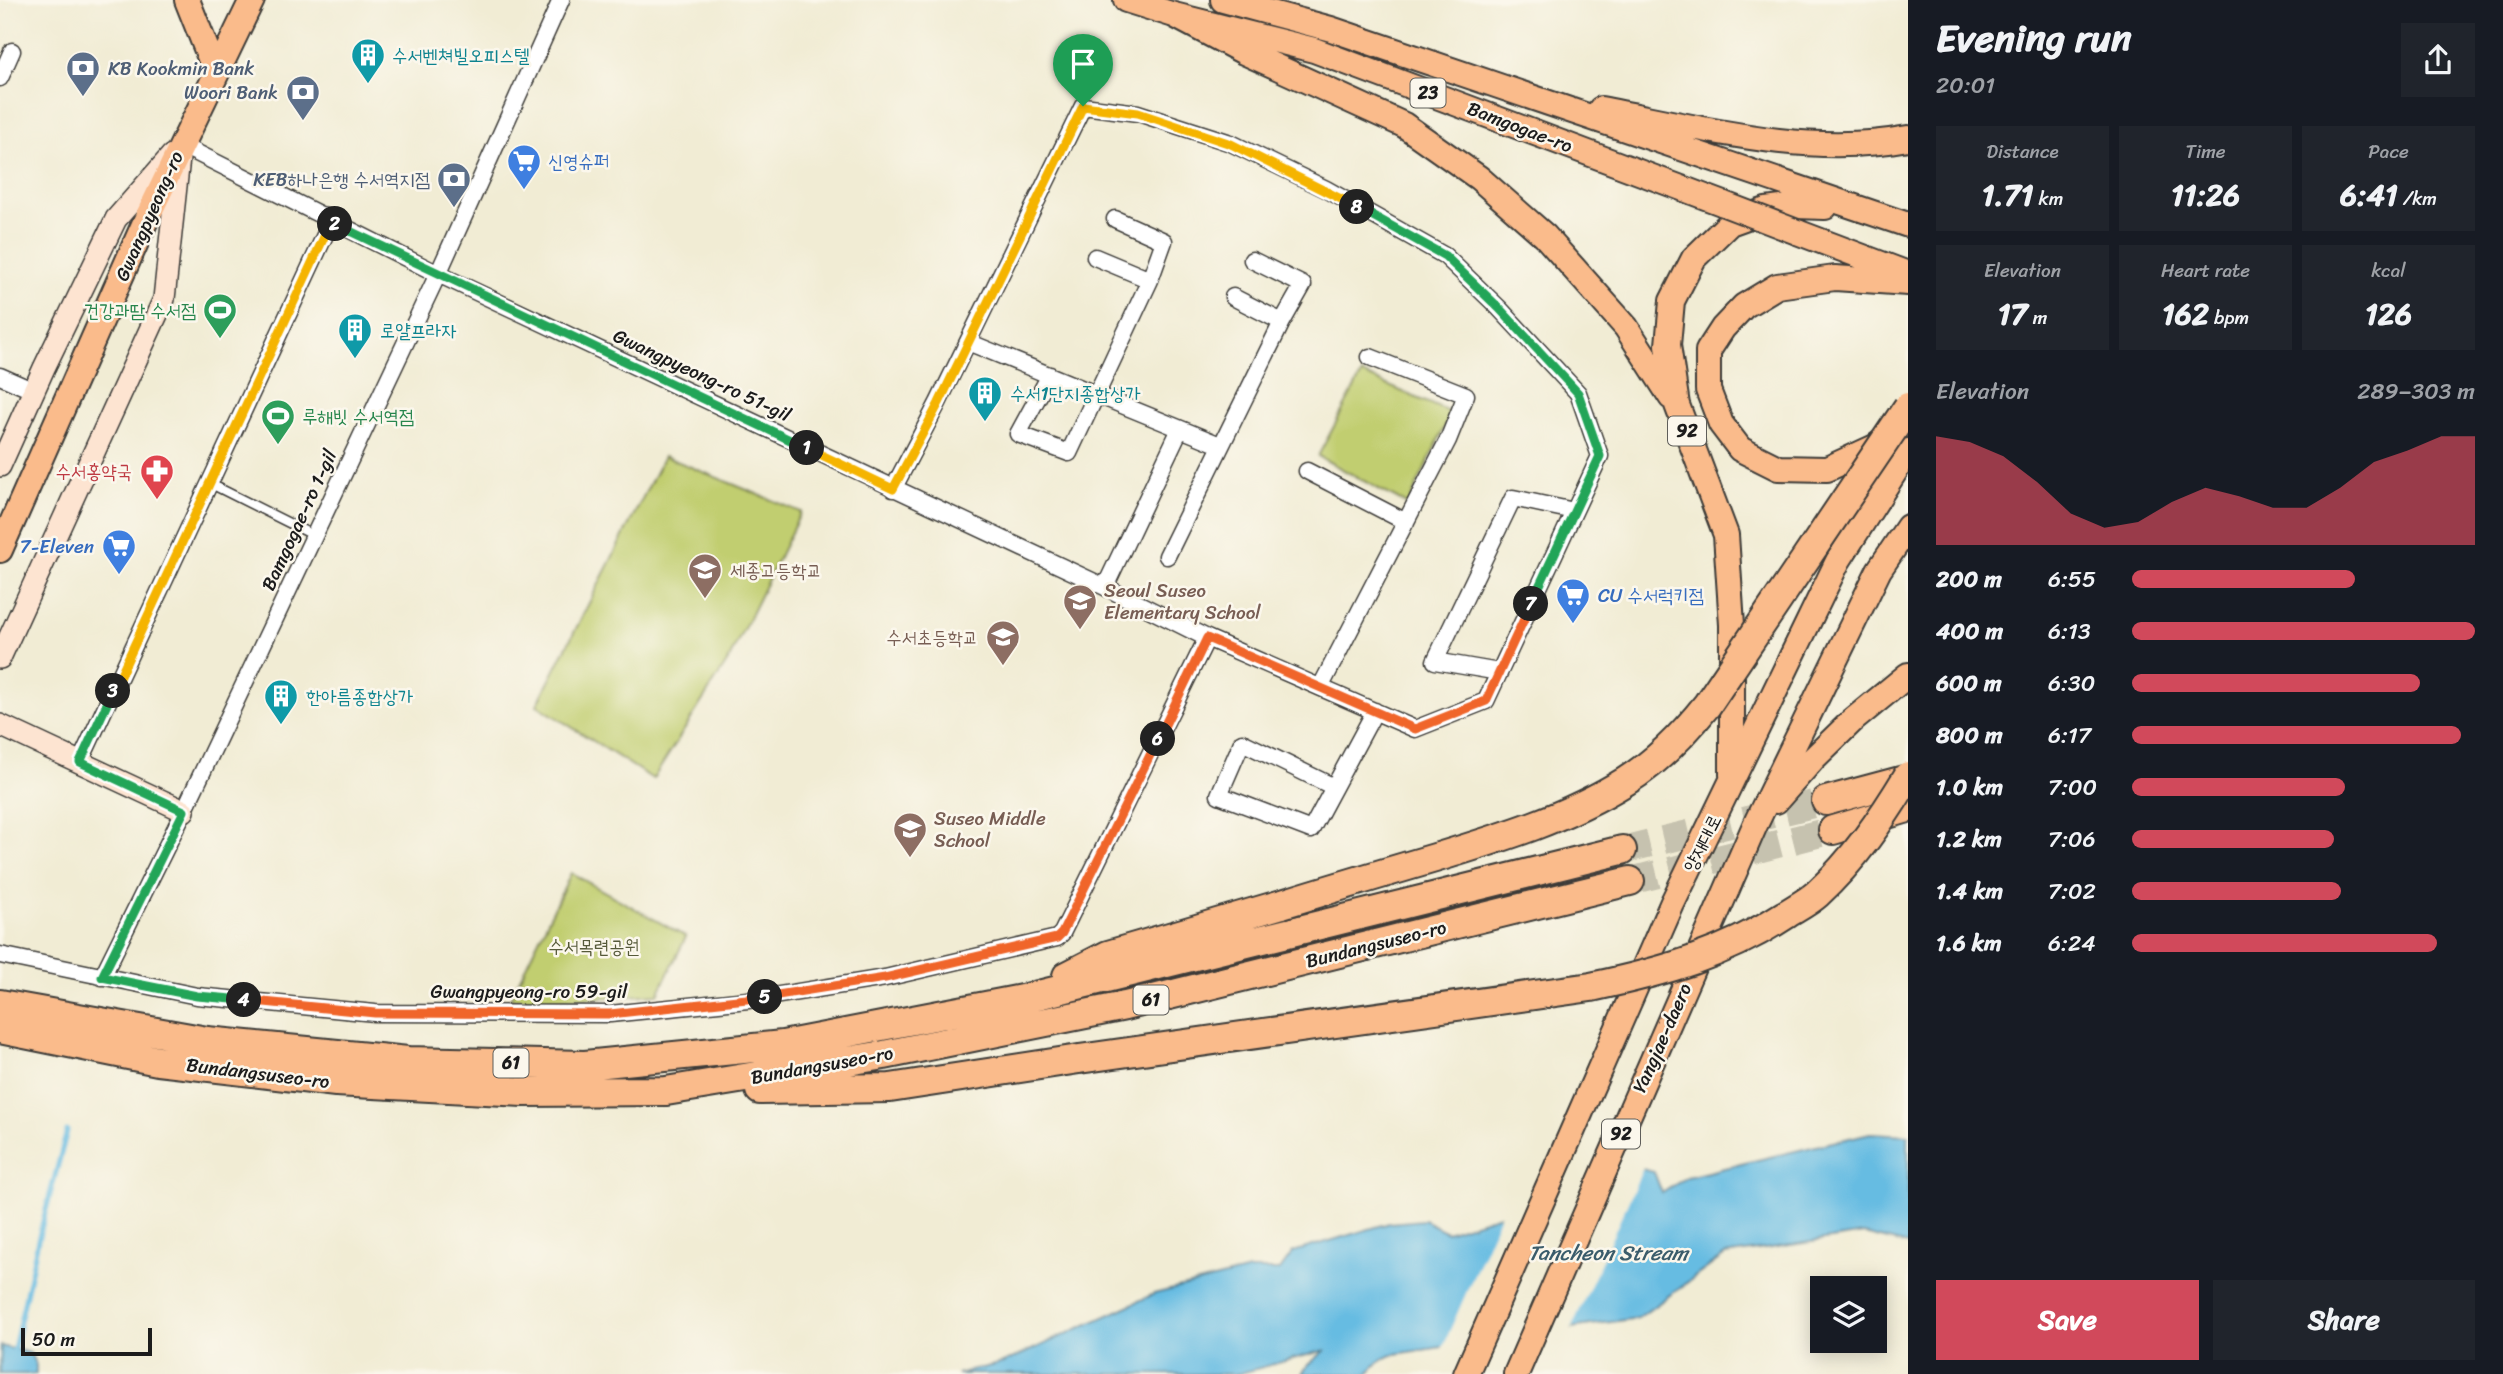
<!DOCTYPE html>
<html lang="en">
<head>
<meta charset="utf-8">
<style>
	body { margin:0; font-family:Sriracha,"Poor Story",sans-serif; background:#20242c; color:#f1f3f6; height:100vh; display:flex; flex-direction:column; font-size:26px; white-space:nowrap }
	* { box-sizing:border-box; margin:0 }
	p { font-size:23px; color:#9ea1a6 }
	.icon { flex:none; width:38px; height:38px; fill:none; stroke:currentColor; stroke-width:2; stroke-linecap:round; stroke-linejoin:round }
	.map { position:relative; flex:1; overflow:hidden }
	.details { display:flex; flex-direction:column; background:#171b24; width:595px }
	.details>* { flex:none }
	.fabs { position:absolute; left:1810px; top:1276px; display:grid; gap:14px }
	.fabs a { display:grid; place-items:center; width:77px; height:77px; border-radius:0px; background:#171b24; box-shadow:0 4px 18px #0003; font-size:35px }
	.scale { position:absolute; left:21px; bottom:18px; width:131px; box-sizing:border-box; padding-left:7px; border:4px solid #1c1c1c; border-top:0; font-size:19px; line-height:24px; white-space:nowrap; color:#1c1c1c; -webkit-text-stroke:5px #fbf7ec; paint-order:stroke }
	.pin { position:absolute; display:grid; place-items:center; width:60px; height:60px; color:#fff; margin:-72px -30px; border-radius:50% 50% 50% 0; rotate:-45deg; box-shadow:0 0 7px #0007 }
	.pin .icon { rotate:45deg }
	.km { position:absolute; width:35px; height:35px; margin:-18px; border-radius:50%; background:#222; color:#fff; font-size:19px; line-height:35px; text-align:center }
	.round { display:grid; place-items:center; flex:none; width:74px; height:74px; border-radius:0px; background:#20242c }
	.overview { display:flex; align-items:center; justify-content:space-between; height:119px; padding:0 28px }
	h1 { font-size:38px; font-weight:700; line-height:52px }
	.figures { display:grid; grid-template-columns:repeat(3,1fr); gap:10px; height:119px; padding:7px 28px }
	.figures div { display:grid; align-content:center; border-radius:0px; background:#20242c; text-align:center }
	.figures b { font-size:30px; font-weight:700 }
	.figures small { font-size:19px; font-weight:400 }
	.figures p { font-size:19px }
	.chart { height:196px; padding:14px 28px }
	.chart p { display:flex; justify-content:space-between }
	.chart svg { width:100%; height:126px; margin-top:7px; fill:#d1495b; opacity:.7 }
	.button { display:flex; gap:14px; margin-top:auto; padding:14px 28px }
	.button a { flex:1; height:80px; border-radius:0px; background:#d1495b; color:#fff; font-size:28px; font-weight:700; line-height:80px; text-align:center }
	.button a+a { background:#20242c; color:#f1f3f6 }
	ul { padding:0 28px; list-style:none; font-size:23px }
	li { display:grid; grid-template-columns:112px 84px 1fr; align-items:center; height:52px }
	li i { height:18px; border-radius:9px; background:#d1495b }
	main { display:flex; flex:1; min-height:0 }
	.map>svg:first-child { display:block }
</style>
</head>
<body>
<main>
<div class="map">
<svg width="1908" height="1374" viewBox="0 0 1908 1374">
	<rect width="100%" height="100%" fill="#fbf7ec"/>
	<filter id="ink" filterUnits="userSpaceOnUse"><feTurbulence type="fractalNoise" baseFrequency=".0143" numOctaves="2"/><feDisplacementMap in="SourceGraphic" scale="14" xChannelSelector="R" yChannelSelector="G"/><feConvolveMatrix kernelMatrix="1 2 1 2 8 2 1 2 1" color-interpolation-filters="sRGB"/></filter>
	<filter id="wash" filterUnits="userSpaceOnUse"><feTurbulence type="fractalNoise" baseFrequency=".00686" numOctaves="4" result="noise"/><feDisplacementMap in="SourceGraphic" scale="28" xChannelSelector="R" yChannelSelector="G"/><feGaussianBlur stdDeviation="1.57" result="paint"/><feColorMatrix in="noise" values="0 0 0 0 0 0 0 0 0 0 0 0 0 0 0 0 0 1.4 0 .05"/><feComposite in="paint" operator="in"/></filter>
	<g filter="url(#wash)">
		<rect width="100%" height="100%" fill="#f1ecd4"/>
		<path fill="#c1ce70" stroke="#6e7546" stroke-width="2" d="M1362 374 1451 413 1408 505 1318 456Z
			M664 456 801 512 729 659 653 779 537 705Z
			M571 873 686 937 658 994 552 1001 510 999Z"/>
		<path fill="#66bce2" stroke="#416c7f" stroke-width="2" d="M1870 1133 1908 1135V1245L1864 1234 1725 1255 1638 1318 1395 1354 1382 1359 1367 1374H1302L1308 1365 1326 1350 1237 1374H957L1003 1363 1154 1294 1249 1270H1280L1293 1252 1389 1223 1424 1220 1447 1232 1642 1169 1654 1172 1662 1193 1687 1177Z
			M1 1346 30 1353 36 1365V1374H0Z"/>
		<path fill="#f1ecd4" d="M1644 1166 1570 1332 1441 1351 1502 1210Z"/>
		<g fill="none" stroke-linecap="round" stroke-linejoin="round">
			<path stroke="#66bce2" stroke-width="5" d="M14 1349 38 1240 67 1131"/>
		</g>
	</g>
	<g filter="url(#ink)">
		<g fill="none" stroke-linecap="round" stroke-linejoin="round">
			<path stroke="#c6c2af" stroke-width="28" stroke-dasharray="28 14" stroke-linecap="butt" d="M1622 850 1826 801
				M1630 881 1833 830"/>
			<g stroke="#3c3b38" stroke-width="11">
				<path id="lane" d="M209 483 315 536"/>
			</g>
			<g stroke="#3c3b38" stroke-width="19">
				<path id="street" d="M0 78 12 51
					M1115 219 1164 241 1150 280
					M1252 260 1303 285 1282 322
					M968 342 1220 445
					M1050 375 1018 434 1069 453 1150 280 1095 257
					M0 376 34 391
					M1307 471 1406 522
					M893 489 938 403 1083 106 1138 113 1231 143 1326 189 1445 256 1499 308 1578 393 1600 456 1486 701 1415 729 1207 638
					M1167 556 1282 322 1233 297
					M1105 587 1180 429
					M1499 672 1435 661 1513 498 1574 511
					M1321 686 1448 440 1466 395 1370 357
					M80 762 331 222
					M1334 787 1242 742 1219 795 1311 830 1375 711
					M0 955 197 996 375 1013 610 1014 748 1000 885 978 1057 938 1062 933 1207 638 1105 587 438 274 181 145
					M102 977 184 811 438 274 561 0"/>
			</g>
			<g stroke="#3c3b38" stroke-width="24">
				<path id="secondary" d="M0 466 44 368 116 219 172 155
					M0 658 164 299 179 158
					M0 725 184 811"/>
			</g>
			<g stroke="#3c3b38" stroke-width="28">
				<path id="primary" d="M187 0 216 73
					M1126 0 1174 15 1314 50 1724 204
					M1223 0 1331 29 1908 225
					M1174 15 1244 52 1404 125 1479 178 1545 236 1626 327 1671 397
					M1601 109C1701 128 1806 157 1908 138
					M1797 232 1908 274
					M1887 438 1875 447 1827 469 1778 468 1740 449 1721 424 1708 390V351L1723 328 1744 306 1777 286 1835 278 1908 283
					M0 550 145 222 252 0
					M1732 775V625L1726 535 1677 405 1668 345 1672 301 1694 258 1730 223 1766 210 1796 206 1825 207
					M1776 801 1813 759 1852 721 1908 675
					M1466 1374 1672 904 1838 561 1908 451
					M1516 1374 1755 825 1879 570 1908 527"/>
			</g>
			<g stroke="#3c3b38" stroke-width="32">
				<path id="highway" d="M1826 801 1908 779
					M1833 830 1908 808
					M1067 976 1108 955 1282 904
					M0 1004 207 1041 408 1061 585 1065 783 1045 1022 999 1622 850
					M0 1029 158 1061 336 1082 523 1092 666 1091 884 1055 1125 1006 1630 881
					M760 1090 890 1088 1079 1059"/>
			</g>
			<use href="#lane" stroke="#fff" stroke-width="8"/>
			<use href="#street" stroke="#fff" stroke-width="16"/>
			<use href="#secondary" stroke="#fde4d1" stroke-width="21"/>
			<use href="#primary" stroke="#fabb8b" stroke-width="24"/>
			<use href="#highway" stroke="#fabb8b" stroke-width="28"/>
			<g stroke="#3c3b38" stroke-width="28" stroke-linecap="butt">
				<path id="primary-bridge" d="M1724 204 1797 232"/>
			</g>
			<g stroke="#3c3b38" stroke-width="32" stroke-linecap="butt">
				<path id="highway-bridge" d="M1282 904C1333 888 1384 873 1435 858 1501 838 1567 818 1626 781 1658 761 1684 734 1707 705L1908 407
					M1079 1059 1591 987C1662 972 1724 955 1785 915 1796 908 1808 902 1817 894 1854 860 1882 819 1908 776"/>
			</g>
			<use href="#primary-bridge" stroke="#fabb8b" stroke-width="24"/>
			<use href="#highway-bridge" stroke="#fabb8b" stroke-width="28"/>
		</g>
	</g>
	<g fill="none" stroke-linecap="round" stroke-linejoin="round" filter="url(#ink)">
		<g stroke="#fff" stroke-width="14">
			<path id="split-1" d="M807 448 893 489 939 403 1083 106"/>
		</g>
		<g stroke="#fff" stroke-width="14">
			<path id="split-2" d="M335 224 807 448"/>
		</g>
		<g stroke="#fff" stroke-width="14">
			<path id="split-3" d="M113 691 331 222 335 224"/>
		</g>
		<g stroke="#fff" stroke-width="14">
			<path id="split-4" d="M113 691 80 762 184 811 102 977 197 996 244 1000"/>
		</g>
		<g stroke="#fff" stroke-width="14">
			<path id="split-5" d="M244 1000 375 1013 610 1014 765 997"/>
		</g>
		<g stroke="#fff" stroke-width="14">
			<path id="split-6" d="M765 997 885 978 1057 938 1062 933 1158 739"/>
		</g>
		<g stroke="#fff" stroke-width="14">
			<path id="split-7" d="M1158 739 1207 638 1415 729 1486 701 1531 604"/>
		</g>
		<g stroke="#fff" stroke-width="14">
			<path id="split-8" d="M1357 207 1445 256 1499 308 1578 393 1600 456 1531 604"/>
		</g>
		<g stroke="#fff" stroke-width="14">
			<path id="split-9" d="M1083 106 1138 113 1231 144 1357 207"/>
		</g>
		<use href="#split-1" stroke="#f5b400" stroke-width="9"/>
		<use href="#split-2" stroke="#22a559" stroke-width="9"/>
		<use href="#split-3" stroke="#f5b400" stroke-width="9"/>
		<use href="#split-4" stroke="#22a559" stroke-width="9"/>
		<use href="#split-5" stroke="#f0652b" stroke-width="9"/>
		<use href="#split-6" stroke="#f0652b" stroke-width="9"/>
		<use href="#split-7" stroke="#f0652b" stroke-width="9"/>
		<use href="#split-8" stroke="#22a559" stroke-width="9"/>
		<use href="#split-9" stroke="#f5b400" stroke-width="9"/>
	</g>
	<defs>
		<g id="building-pin" transform="scale(1.75)"><path d="M0 17L-7.5 6A9.5 9.5 0 1 1 7.5 6Z" fill="#0f9aa8" stroke="#fbf7ec"/><path d="M-4-6H4V6H1V3H-1V6H-4ZM-2.5-4.3h1.7v1.8h-1.7ZM.8-4.3h1.7v1.8H.8ZM-2.5-1h1.7V.8h-1.7ZM.8-1h1.7V.8H.8Z" fill="#fff"/></g>
		<g id="bank-pin" transform="scale(1.75)"><path d="M0 17L-7.5 6A9.5 9.5 0 1 1 7.5 6Z" fill="#5c6f8a" stroke="#fbf7ec"/><path d="M-6-4H6V4H-6ZM0-2.3a2.3 2.3 0 1 0 0 4.6a2.3 2.3 0 1 0 0-4.6Z" fill="#fff"/></g>
		<g id="supermarket-pin" transform="scale(1.75)"><path d="M0 17L-7.5 6A9.5 9.5 0 1 1 7.5 6Z" fill="#3f7fe0" stroke="#fbf7ec"/><path d="M-6-5.5h2.5l.6 2H6L4.5 2H-2.5L-4.4-4H-6ZM-1.5 3.2a1.3 1.3 0 1 0 .1 0ZM3 3.2a1.3 1.3 0 1 0 .1 0Z" fill="#fff"/></g>
		<g id="stadium-pin" transform="scale(1.75)"><path d="M0 17L-7.5 6A9.5 9.5 0 1 1 7.5 6Z" fill="#2e9e5b" stroke="#fbf7ec"/><path d="M0-5a6.5 5 0 1 0 0 10a6.5 5 0 1 0 0-10ZM-3.5-1.8h7v3.6h-7Z" fill="#fff"/></g>
		<g id="pharmacy-pin" transform="scale(1.75)"><path d="M0 17L-7.5 6A9.5 9.5 0 1 1 7.5 6Z" fill="#e0444e" stroke="#fbf7ec"/><path d="M-2-6h4v4h4v4h-4v4h-4v-4h-4v-4h4Z" fill="#fff"/></g>
		<g id="school-pin" transform="scale(1.75)"><path d="M0 17L-7.5 6A9.5 9.5 0 1 1 7.5 6Z" fill="#8d6e63" stroke="#fbf7ec"/><path d="M0-5L7-2L0 1L-7-2ZM-4 1L0 2.5L4 1V4Q0 6-4 4Z" fill="#fff"/></g>
	</defs>
	<g fill-rule="evenodd">
		<use href="#building-pin" x="368" y="55"/>
		<use href="#bank-pin" x="83" y="68"/>
		<use href="#bank-pin" x="303" y="92"/>
		<use href="#supermarket-pin" x="524" y="161"/>
		<use href="#bank-pin" x="454" y="179"/>
		<use href="#stadium-pin" x="220" y="310"/>
		<use href="#building-pin" x="355" y="330"/>
		<use href="#building-pin" x="985" y="393"/>
		<use href="#stadium-pin" x="278" y="416"/>
		<use href="#pharmacy-pin" x="157" y="471"/>
		<use href="#supermarket-pin" x="119" y="546"/>
		<use href="#school-pin" x="705" y="570"/>
		<use href="#supermarket-pin" x="1573" y="595"/>
		<use href="#school-pin" x="1080" y="601"/>
		<use href="#school-pin" x="1003" y="637"/>
		<use href="#building-pin" x="281" y="696"/>
		<use href="#school-pin" x="910" y="829"/>
	</g>
	<g text-anchor="middle" dominant-baseline="central" stroke-width="5" stroke-linejoin="round" paint-order="stroke">
		<g fill="#fbf7ec" stroke="#5f5e5a" stroke-width="2">
			<rect x="1410.5" y="78.5" width="35" height="29" rx="5"/>
			<rect x="1668" y="416.5" width="38" height="29" rx="5"/>
			<rect x="1133.5" y="985.5" width="35" height="29" rx="5"/>
			<rect x="493.5" y="1048.5" width="35" height="29" rx="5"/>
			<rect x="1602" y="1119.5" width="38" height="29" rx="5"/>
		</g>
		<g font-size="18" font-weight="bold" fill="#1c1c1c">
			<text x="1428" y="93">23</text>
			<text x="1687" y="431">92</text>
			<text x="1151" y="1000">61</text>
			<text x="511" y="1063">61</text>
			<text x="1621" y="1134">92</text>
		</g>
		<g font-size="19" fill="#0d838f" stroke="#fbf7ec" text-anchor="start">
			<text x="392" y="55">수서벤쳐빌오피스텔</text>
			<text x="380" y="330">로얄프라자</text>
			<text x="1010" y="393">수서1단지종합상가</text>
			<text x="306" y="696">한아름종합상가</text>
		</g>
		<g font-size="19" fill="#4e5e75" stroke="#fbf7ec" text-anchor="end">
			<text x="108" y="68" text-anchor="start">KB Kookmin Bank</text>
			<text x="278" y="92">Woori Bank</text>
			<text x="430" y="179">KEB하나은행 수서역지점</text>
		</g>
		<g font-size="19" fill="#1c1c1c" stroke="#fbf7ec">
			<text transform="translate(1520 127) rotate(21)">Bamgogae-ro</text>
			<text transform="translate(149 216) rotate(-66)">Gwangpyeong-ro</text>
			<text transform="translate(702 375) rotate(25)">Gwangpyeong-ro 51-gil</text>
			<text transform="translate(299 520) rotate(-65)">Bamgogae-ro 1-gil</text>
			<text transform="translate(1702 843) rotate(-63)">양재대로</text>
			<text transform="translate(1376 944) rotate(-14)">Bundangsuseo-ro</text>
			<text x="529" y="991">Gwangpyeong-ro 59-gil</text>
			<text transform="translate(1662 1038) rotate(-66)">Yangjae-daero</text>
			<text transform="translate(822 1065) rotate(-10)">Bundangsuseo-ro</text>
			<text transform="translate(258 1073) rotate(7)">Bundangsuseo-ro</text>
		</g>
		<g font-size="19" fill="#366cbe" stroke="#fbf7ec" text-anchor="start">
			<text x="548" y="161">신영슈퍼</text>
			<text x="94" y="546" text-anchor="end">7-Eleven</text>
			<text x="1598" y="595">CU 수서럭키점</text>
		</g>
		<g font-size="19" fill="#27864d" stroke="#fbf7ec" text-anchor="end">
			<text x="196" y="310">건강과땀 수서점</text>
			<text x="302" y="416" text-anchor="start">루해빗 수서역점</text>
		</g>
		<g font-size="19" fill="#be3a42" stroke="#fbf7ec" text-anchor="end">
			<text x="132" y="471">수서홍약국</text>
		</g>
		<g font-size="19" fill="#785e54" stroke="#fbf7ec" text-anchor="start">
			<text x="730" y="570">세종고등학교</text>
			<text x="1104" y="590">Seoul Suseo<tspan x="1104" dy="22">Elementary School</tspan></text>
			<text x="978" y="637" text-anchor="end">수서초등학교</text>
			<text x="934" y="818">Suseo Middle<tspan x="934" dy="22">School</tspan></text>
		</g>
		<g font-size="19" fill="#565a39" stroke="#fbf7ec">
			<text x="594" y="946">수서목련공원</text>
		</g>
		<g font-size="21" font-style="italic" fill="#3a5c6b" stroke="#fbf7ec">
			<text x="1608" y="1253">Tancheon Stream</text>
		</g>
	</g>
</svg>
<div class="fabs">
<a><svg class="icon" aria-label="layers" viewBox="0 0 24 24"><path d="M12 4l9 5-9 5-9-5zM3 14l9 5 9-5"/></svg></a>
</div>
<div class="scale">50 m</div>
<div class="pin" style="left:1083px;top:106px;background:#1e9e55"><svg class="icon" aria-label="arrive" viewBox="0 0 24 24"><path d="M6 21V4h12l-3 4 3 4H6"/></svg></div>
<b class="km" style="left:807px;top:448px">1</b>
<b class="km" style="left:335px;top:224px">2</b>
<b class="km" style="left:113px;top:691px">3</b>
<b class="km" style="left:244px;top:1000px">4</b>
<b class="km" style="left:765px;top:997px">5</b>
<b class="km" style="left:1158px;top:739px">6</b>
<b class="km" style="left:1531px;top:604px">7</b>
<b class="km" style="left:1357px;top:207px">8</b>
</div>
<section class="details">
<div class="overview"><div><h1>Evening run</h1><p>20:01</p></div><a class="round"><svg class="icon" aria-label="share" viewBox="0 0 24 24"><path d="M12 15V3M7 8l5-5 5 5M5 13v7h14v-7"/></svg></a></div>
<div class="figures">
<div><p>Distance</p><b>1.71<small> km</small></b></div>
<div><p>Time</p><b>11:26</b></div>
<div><p>Pace</p><b>6:41<small> /km</small></b></div>
</div>
<div class="figures">
<div><p>Elevation</p><b>17<small> m</small></b></div>
<div><p>Heart rate</p><b>162<small> bpm</small></b></div>
<div><p>kcal</p><b>126</b></div>
</div>
<div class="chart"><p><span>Elevation</span>289–303 m</p>
<svg viewBox="0 0 160 44" preserveAspectRatio="none"><path d="M0 44V6L10 8L20 13L30 22L40 33L50 38L60 36L70 29L80 24L90 27L100 31L110 31L120 24L130 15L140 11L150 6L160 6V44z"/></svg>
</div>
<ul>
<li><b>200 m</b>6:55<i style="width:65%"></i></li>
<li><b>400 m</b>6:13<i style="width:100%"></i></li>
<li><b>600 m</b>6:30<i style="width:84%"></i></li>
<li><b>800 m</b>6:17<i style="width:96%"></i></li>
<li><b>1.0 km</b>7:00<i style="width:62%"></i></li>
<li><b>1.2 km</b>7:06<i style="width:59%"></i></li>
<li><b>1.4 km</b>7:02<i style="width:61%"></i></li>
<li><b>1.6 km</b>6:24<i style="width:89%"></i></li>
</ul>
<div class="button"><a>Save</a><a>Share</a></div>
</section>
</main>
</body>
</html>
